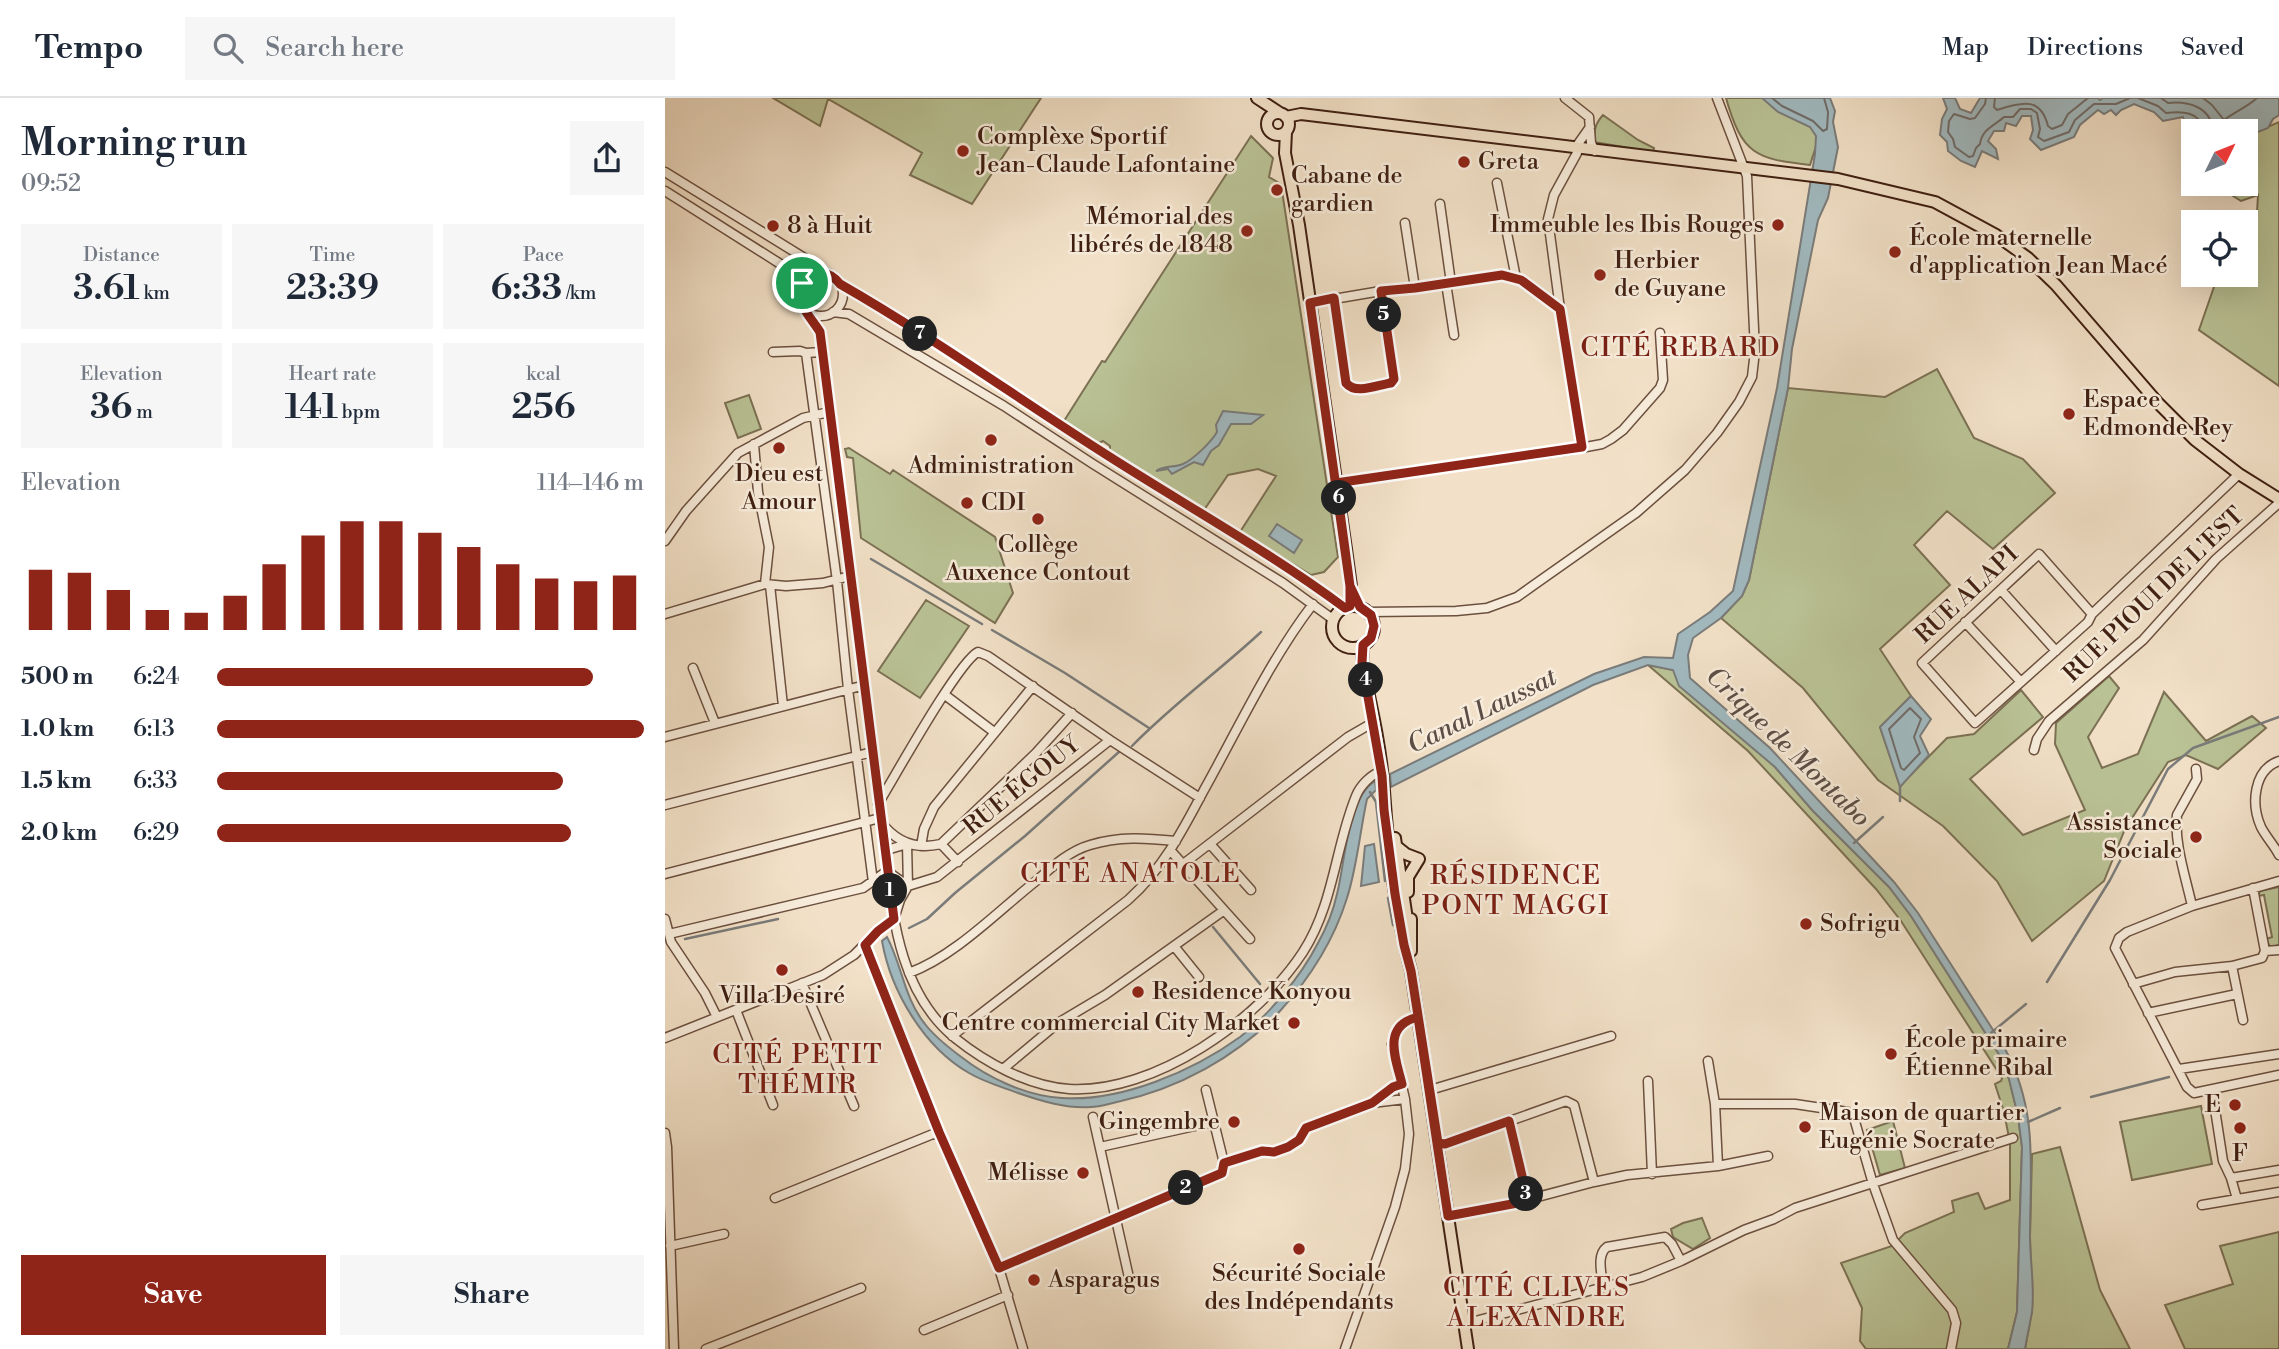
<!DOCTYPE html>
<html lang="en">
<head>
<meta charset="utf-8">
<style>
	body { margin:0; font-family:"Libre Bodoni",serif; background:#f6f6f7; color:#1f2937; height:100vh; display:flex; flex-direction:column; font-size:26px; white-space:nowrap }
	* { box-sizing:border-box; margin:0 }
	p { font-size:23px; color:#747a83 }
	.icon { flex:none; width:38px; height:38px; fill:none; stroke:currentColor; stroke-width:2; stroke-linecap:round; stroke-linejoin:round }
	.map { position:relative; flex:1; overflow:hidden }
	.side { display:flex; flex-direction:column; background:#fff; width:665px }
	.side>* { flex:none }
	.needle { width:46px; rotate:47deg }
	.controls { position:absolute; left:1516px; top:21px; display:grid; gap:14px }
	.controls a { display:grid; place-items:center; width:77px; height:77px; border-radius:0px; background:#fff; box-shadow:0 7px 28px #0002; font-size:35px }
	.pin { position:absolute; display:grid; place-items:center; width:60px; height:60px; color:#fff; margin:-30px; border:4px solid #fff; border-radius:50%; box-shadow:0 2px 7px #0007 }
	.km { position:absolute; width:35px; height:35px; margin:-18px; border-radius:50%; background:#222; color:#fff; font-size:19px; line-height:35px; text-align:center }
	.round { display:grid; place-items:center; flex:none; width:74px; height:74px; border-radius:0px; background:#f6f6f7 }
	.headline { display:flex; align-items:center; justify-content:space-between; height:119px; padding:0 21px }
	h1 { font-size:38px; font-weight:600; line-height:52px }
	.figures { display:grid; grid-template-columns:repeat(3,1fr); gap:10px; height:119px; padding:7px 21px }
	.figures div { display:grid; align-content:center; border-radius:0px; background:#f6f6f7; text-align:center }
	.figures b { font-size:35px; font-weight:600 }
	.figures small { font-size:19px; font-weight:400 }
	.figures p { font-size:19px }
	.chart { height:196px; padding:14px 21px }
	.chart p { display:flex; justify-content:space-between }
	.chart svg { width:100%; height:126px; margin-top:7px; stroke:#8f2418; stroke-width:6 }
	.cta { display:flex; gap:14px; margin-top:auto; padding:14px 21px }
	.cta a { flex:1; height:80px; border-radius:0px; background:#8f2418; color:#fff; font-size:28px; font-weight:600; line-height:80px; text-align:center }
	.cta a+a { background:#f6f6f7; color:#1f2937 }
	ul { padding:0 21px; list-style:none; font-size:23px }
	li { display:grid; grid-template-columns:112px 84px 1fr; align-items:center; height:52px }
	li i { height:18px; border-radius:9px; background:#8f2418 }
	header { display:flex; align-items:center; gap:42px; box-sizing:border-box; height:98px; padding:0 35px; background:#fff; border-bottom:2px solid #e0e1e3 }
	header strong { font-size:33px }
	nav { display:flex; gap:38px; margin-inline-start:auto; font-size:24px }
	.search { width:490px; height:63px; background:#f6f6f7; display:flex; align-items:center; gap:18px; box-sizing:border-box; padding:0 24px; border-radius:0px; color:#747a83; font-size:26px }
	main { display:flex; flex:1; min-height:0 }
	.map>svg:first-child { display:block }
</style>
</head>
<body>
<header>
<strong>Tempo</strong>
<div class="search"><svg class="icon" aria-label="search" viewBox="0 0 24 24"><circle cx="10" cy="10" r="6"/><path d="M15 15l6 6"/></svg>Search here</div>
<nav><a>Map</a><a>Directions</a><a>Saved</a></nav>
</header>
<main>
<section class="side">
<div class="headline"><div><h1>Morning run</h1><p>09:52</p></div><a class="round"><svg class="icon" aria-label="share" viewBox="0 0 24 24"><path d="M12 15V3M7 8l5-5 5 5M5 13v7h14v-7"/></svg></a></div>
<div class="figures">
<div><p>Distance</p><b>3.61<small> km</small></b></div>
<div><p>Time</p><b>23:39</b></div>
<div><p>Pace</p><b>6:33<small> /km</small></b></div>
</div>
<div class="figures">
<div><p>Elevation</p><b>36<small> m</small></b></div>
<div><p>Heart rate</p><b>141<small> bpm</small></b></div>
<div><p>kcal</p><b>256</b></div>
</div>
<div class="chart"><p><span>Elevation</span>114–146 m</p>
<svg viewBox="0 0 160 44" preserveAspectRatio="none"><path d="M5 44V23M15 44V24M25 44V30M35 44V37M45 44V38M55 44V32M65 44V21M75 44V11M85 44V6M95 44V6M105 44V10M115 44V15M125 44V21M135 44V26M145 44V27M155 44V25"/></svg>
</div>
<ul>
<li><b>500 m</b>6:24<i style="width:88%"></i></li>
<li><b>1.0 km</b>6:13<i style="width:100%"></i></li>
<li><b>1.5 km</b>6:33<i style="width:81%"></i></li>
<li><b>2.0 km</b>6:29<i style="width:83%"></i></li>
</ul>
<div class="cta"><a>Save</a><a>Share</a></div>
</section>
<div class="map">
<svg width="1614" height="1251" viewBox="0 0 1614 1251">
	<rect width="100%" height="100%" fill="#f2e1c8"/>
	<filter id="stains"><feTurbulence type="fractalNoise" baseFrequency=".00286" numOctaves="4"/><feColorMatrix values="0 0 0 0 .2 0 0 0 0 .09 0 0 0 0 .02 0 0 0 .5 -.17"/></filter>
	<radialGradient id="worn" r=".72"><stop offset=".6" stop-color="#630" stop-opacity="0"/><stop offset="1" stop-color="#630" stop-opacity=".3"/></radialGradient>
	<path fill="#bac396" stroke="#7c7154" stroke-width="2" d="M108 0H376L307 106 245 77 257 55 163 1 155 28Z
		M1061 0H1151L1153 42 1145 67C1090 61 1077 56 1061 0Z
		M938 17 973 42 989 50 988 54 929 44C929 32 930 26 938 17Z
		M1614 24V288L1534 232 1550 186 1559 177H1580V150L1591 132 1593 97 1576 103 1549 86H1580V39Z
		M586 38 608 60 604 79 616 86 673 459 659 474 646 477 575 434 611 378 593 371 563 377 539 412 445 352V348L438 343 434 345 399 323 437 263 440 264Z
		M1272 271 1309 340 1358 361 1390 395 1328 451 1282 413 1249 447 1285 487 1215 551 1246 598 1215 629 1235 688 1282 640 1309 636 1356 592 1378 619 1305 681 1358 737 1420 712 1390 646 1391 625 1444 578 1454 590 1423 639 1437 670 1473 656 1499 594 1541 643 1587 618 1601 630 1553 671 1521 657 1503 664 1460 731 1439 783 1367 843 1332 783 1278 728 1213 682 1138 590 1056 520 1077 498 1084 482 1123 290 1220 299Z
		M84 297 96 331 73 340 60 305Z
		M184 350 225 376 228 372 330 439 348 495 330 525 196 440 188 360 182 359 180 351Z
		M261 502 304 528 255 600 213 573Z
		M983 567 1008 572 1110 669 1148 713 1224 789 1246 818 1335 958 1344 981 1353 1018 1357 1049 1352 1214 1343 1251H1201L1195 1243 1197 1210 1176 1165 1227 1148 1240 1135 1289 1114 1287 1103 1313 1095 1320 1111 1345 1102V1045L1339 1014 1330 986 1336 983 1337 980 1236 823 1211 791 1083 653Z
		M1614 789V847L1605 849 1601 841 1607 839 1599 797 1593 798 1595 793Z
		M1536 1008 1547 1066 1467 1082 1455 1024Z
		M1228 1023 1240 1070 1215 1077 1202 1032Z
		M1395 1049 1435 1192 1465 1251H1360L1367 1212 1365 1138 1367 1056Z
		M1037 1120 1045 1140 1028 1151 1008 1139 1006 1131 1018 1125Z
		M1614 1134V1251H1520L1500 1207 1568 1186 1555 1148Z"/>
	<path fill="#a1bac1" stroke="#7a7c7b" stroke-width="2" d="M1097 0H1165L1170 13 1168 24 1173 49 1163 100 1153 122 1127 251 1123 290 1084 482 1077 498 1056 520 1028 540 1023 557 1025 580 1105 650 1229 784 1253 815 1339 949C1374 1013 1365 1069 1365 1139 1365 1163 1370 1190 1367 1214 1365 1226 1362 1239 1360 1251H1343L1352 1214 1357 1049 1353 1018 1344 981 1335 958 1246 818 1224 789 1148 713 1110 669 1014 588 1008 572 983 567 928 587 726 689 725 676 929 576 979 559 1008 560 1013 536 1045 514 1068 493 1112 290 1150 56 1151 38 1145 29 1113 14Z
		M1278 0H1290L1295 11 1306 15 1315 0H1433L1435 2 1438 0H1614V17L1608 21 1603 30 1580 39V33H1533L1527 23H1519L1518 19 1498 23 1489 14 1469 6 1456 12 1451 17 1446 12 1439 16 1433 12 1415 27 1409 39 1376 52 1365 41 1368 32 1366 18H1357L1351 28 1341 25 1339 33H1329L1323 43 1331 51 1333 61 1317 53 1310 69 1296 63 1283 53 1282 44 1275 37 1277 21 1282 11Z
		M558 313 598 317 586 326H566L554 347 546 353 538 367 529 364 507 376 503 371 491 373C499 367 509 370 518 366 529 361 546 344 552 334L551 327Z
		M612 426 637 442 629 455 604 438Z
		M1246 598 1266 621 1255 638 1264 657 1235 689 1215 629Z
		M710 683 711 692 702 701C695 733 692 769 682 800 669 842 645 880 615 913 572 959 513 991 452 1004 443 1006 434 1009 426 1009 402 1011 376 1003 353 995 337 989 319 984 304 975 259 949 226 894 217 843L222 839C237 867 239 900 260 926 269 938 283 949 295 958 323 980 361 998 397 1000 456 1004 528 973 575 939 605 916 636 878 653 845 662 829 668 814 672 796 680 766 682 700 710 683Z
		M709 746 714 784 696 788 700 748Z"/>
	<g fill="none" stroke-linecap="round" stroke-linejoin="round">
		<path stroke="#706c69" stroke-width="2" d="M1107 0 1117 8 1148 23 1158 33 1162 31 1163 14 1159 0
			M1321 0 1320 6 1310 20 1305 21 1289 16 1284 23 1283 34 1288 41 1290 49 1304 59 1308 58 1311 50 1315 46C1317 31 1329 28 1339 19H1348L1355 11H1366L1372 15 1375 31 1373 39 1379 43 1404 34 1410 22 1429 6H1451L1465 0
			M1330 0 1329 9 1332 12C1359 3 1376 0 1383 28L1387 31 1397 27 1403 16 1423 0
			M1473 0 1493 8 1501 15C1517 13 1535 13 1539 33
			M1496 0 1503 5C1524 3 1546 9 1548 33
			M1538 0 1547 7 1559 22C1570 14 1582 9 1592 0
			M1245 610 1256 621 1249 639 1255 655 1239 672 1236 670 1224 631Z"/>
		<path stroke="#7a7c7b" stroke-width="2.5" d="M206 461 317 526
			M327 532 400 575 484 630
			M467 648C507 607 554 573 596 534
			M705 694 711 704 720 783
			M1235 703V689
			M1189 745 1218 719
			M723 800 728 827
			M548 829 595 886
			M244 830 262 821 290 795 360 738 455 653
			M20 841 113 821
			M1382 884 1445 782 1503 671 1528 650 1614 619
			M1326 935 1361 906
			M1426 999 1504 979
			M1363 1024 1395 1010"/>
		<g stroke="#6c503f" stroke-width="11">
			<path id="minor" d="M900 0 924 19 926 45 930 53
				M0 74 146 164 160 175
				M832 85 851 180
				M0 93 117 167 127 176 134 191
				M775 106 786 185
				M740 125 750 190
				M134 196a22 22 0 1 1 44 0a22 22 0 1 1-44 0Z
				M781 185 789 237
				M175 186C264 237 348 297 434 352 516 405 601 452 680 510
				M669 200 681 285C691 297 712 287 726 285L729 281 716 193
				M645 205 716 193 750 190 837 177 856 182 895 211
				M143 214 155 236 220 756C228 821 235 895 290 940 321 965 363 988 404 991 489 996 594 922 638 854 669 806 670 749 691 698 695 688 706 676 717 673
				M168 214 184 216 339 308 428 366 618 485 669 522
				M108 254 135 253 141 255
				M157 254 141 255 172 483 183 591 208 784
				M89 346 93 394 104 449 100 486
				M917 349 895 211 883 121 889 97 912 55 913 46 925 29
				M671 385 905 352 937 346 946 341 958 332 995 290 998 282 995 235
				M0 443 21 413 73 355 138 320 164 314
				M1374 456 1427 516 1423 524 1310 625 1257 565Z
				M105 487 118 608
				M1336 492 1391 553
				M703 514 791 513 822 510 852 499 866 489 971 415 1020 372 1052 335 1074 304 1087 279 1090 253 1082 78 1052 0
				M0 516 100 486 121 488 158 485 185 478
				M1427 516 1574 376
				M1300 524 1356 584
				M28 570 50 625
				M280 597 329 634
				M0 639 200 587
				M1369 652 1372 641 1384 623 1478 542 1551 461 1614 405
				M1614 663C1588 672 1586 707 1596 729 1601 739 1609 747 1614 757
				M213 706C229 680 293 564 313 554L323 558 445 642 535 700
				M0 707 207 654
				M216 724C231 744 251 752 276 746L371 655 407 615
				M242 746 243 788
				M276 746 293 764
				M545 746 586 792
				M256 748 259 731 269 709 368 588
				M505 752 585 841
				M220 756 225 751 242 746
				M517 767 683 639 709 624
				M0 776 215 720
				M1614 783 1527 808 1462 834 1454 840 1450 850 1522 989 1529 995 1614 977
				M1588 790 1600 853 1614 852
				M1527 808C1521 780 1509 746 1512 717L1532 681 1531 671
				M230 818 235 802 243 788 272 779 445 642
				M0 821 6 844 40 895 52 919
				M4 836 198 790 222 773 243 788
				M200 847 273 1034 334 1170 358 1251
				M509 848 534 879
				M1567 868 1578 922
				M244 875C290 858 333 813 371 783 387 769 404 753 425 747 454 738 481 740 511 743
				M137 885 189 1008
				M1468 886 1510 874 1567 868 1597 860 1600 853
				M71 912 108 1007
				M1483 915 1572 896
				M287 938 463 802C497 772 518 732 539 692 573 631 605 562 648 506
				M0 940 158 877 189 857 213 833 229 821
				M1043 963 1050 1006 1053 1068
				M338 971 393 925 440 897 558 813
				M1514 971 1614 956
				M983 983 987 1076
				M765 992 946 938
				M1547 992 1558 1063 1566 1080 1572 1101
				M707 1005 728 989 737 986
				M1050 1006H1130L1183 1014 1189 1020 1208 1086 1228 1142 1287 1212 1291 1225 1286 1251
				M428 1019 465 1184
				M844 1023 863 1103
				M0 1035 2 1049 9 1251
				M773 1045 780 1046 901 1003 909 1007 929 1084
				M435 1049 548 1024
				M559 1065 597 1053 609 1054 623 1050 634 1042 641 1030 707 1005 740 1001
				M1566 1080 1614 1072
				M110 1100 273 1034
				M1537 1107 1614 1094
				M783 1118 827 1111 929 1084 962 1077 1053 1068 1103 1058
				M5 1148 59 1136
				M334 1170 557 1075 559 1065 541 992
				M938 1189C937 1176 931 1157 942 1149L1000 1139 1007 1146 1016 1163
				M799 1226 977 1179 1016 1163 1079 1132 1109 1121 1130 1110 1348 1040
				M259 1232 343 1197
				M41 1251 196 1190
				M680 1251 730 1109 740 1071 744 1036 740 1001 727 946 732 934 739 925 753 919"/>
		</g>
		<g stroke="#3f1f11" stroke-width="14">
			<path id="major" d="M592 0 615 15
				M602 26a11 11 0 1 1 22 0a11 11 0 1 1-22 0Z
				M621 19 636 16 1173 81 1270 104 1331 137 1363 160 1391 187 1493 305 1530 342 1574 376 1614 401
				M621 34 620 55 634 127 681 451 686 488 685 508
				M667 529a21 21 0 1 1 42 0a21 21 0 1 1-42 0Z
				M698 547 697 565C706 607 716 650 719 693 723 753 730 814 746 873L803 1251
				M730 740 743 828
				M731 748 741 756 754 761 743 779V794
				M746 821V853"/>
		</g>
		<use href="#minor" stroke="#f7ecdb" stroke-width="8"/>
		<use href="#major" stroke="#f2e1c8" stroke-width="10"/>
	</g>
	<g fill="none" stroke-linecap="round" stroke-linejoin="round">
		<g stroke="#fff" stroke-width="14">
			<path id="route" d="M137 185C129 204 145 218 155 234L229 821 213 833 200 847 274 1034 334 1170 557 1075 559 1065 597 1053 609 1054 623 1049 634 1042 641 1030 707 1005 728 989 737 986C731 961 716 928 753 919L783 1118 863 1103 844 1023 780 1046 773 1045 746 873 739 847 730 796 719 712 717 678 697 565 698 547 706 540 709 528 706 517 695 509 685 488 645 205 669 200 681 285C691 297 712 287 726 285L729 281 716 193 750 190 837 177 856 182 895 211 917 349 671 385 685 488V508L680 510C602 452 516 405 434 352 348 297 264 237 175 186 164 172 148 171 137 185"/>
		</g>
		<use href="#route" stroke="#8f2418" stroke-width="9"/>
	</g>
	<g fill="#8f2418" stroke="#f7ecdb" stroke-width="2.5">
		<circle cx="298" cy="53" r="7"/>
		<circle cx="799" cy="64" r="7"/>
		<circle cx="612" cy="92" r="7"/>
		<circle cx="1113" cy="127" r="7"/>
		<circle cx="108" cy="128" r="7"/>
		<circle cx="582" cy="133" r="7"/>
		<circle cx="1230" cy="154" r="7"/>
		<circle cx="935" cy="177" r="7"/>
		<circle cx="1404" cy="316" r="7"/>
		<circle cx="326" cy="342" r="7"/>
		<circle cx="114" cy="350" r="7"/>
		<circle cx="302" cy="405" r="7"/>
		<circle cx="373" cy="421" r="7"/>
		<circle cx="1531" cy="739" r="7"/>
		<circle cx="1141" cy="826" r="7"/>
		<circle cx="117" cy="872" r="7"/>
		<circle cx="473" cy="894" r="7"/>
		<circle cx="629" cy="925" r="7"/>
		<circle cx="1226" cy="956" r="7"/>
		<circle cx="1570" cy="1007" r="7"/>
		<circle cx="569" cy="1024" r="7"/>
		<circle cx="1140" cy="1029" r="7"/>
		<circle cx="1575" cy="1030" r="7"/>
		<circle cx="418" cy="1075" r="7"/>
		<circle cx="634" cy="1151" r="7"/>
		<circle cx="369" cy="1182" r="7"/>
	</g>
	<g text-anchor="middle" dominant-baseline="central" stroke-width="5" stroke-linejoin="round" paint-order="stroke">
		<g font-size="24" fill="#3f1f11" stroke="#f7ecdb" text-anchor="start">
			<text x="312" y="39">Complèxe Sportif<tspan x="312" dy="28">Jean-Claude Lafontaine</tspan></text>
			<text x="813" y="64">Greta</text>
			<text x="626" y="78">Cabane de<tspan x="626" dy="28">gardien</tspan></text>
			<text x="568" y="119" text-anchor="end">Mémorial des<tspan x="568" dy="28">libérés de 1848</tspan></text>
			<text x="1099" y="127" text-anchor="end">Immeuble les Ibis Rouges</text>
			<text x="122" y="128">8 à Huit</text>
			<text x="1244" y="140">École maternelle<tspan x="1244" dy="28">d'application Jean Macé</tspan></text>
			<text x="949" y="163">Herbier<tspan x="949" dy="28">de Guyane</tspan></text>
			<text x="1418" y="302">Espace<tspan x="1418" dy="28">Edmonde Rey</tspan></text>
			<text x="326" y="368" text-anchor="middle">Administration</text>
			<text x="114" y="376" text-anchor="middle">Dieu est<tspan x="114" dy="28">Amour</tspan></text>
			<text x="316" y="405">CDI</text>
			<text x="373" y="447" text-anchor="middle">Collège<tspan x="373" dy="28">Auxence Contout</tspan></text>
			<text x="1517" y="725" text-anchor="end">Assistance<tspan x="1517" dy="28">Sociale</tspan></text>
			<text x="1155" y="826">Sofrigu</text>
			<text x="487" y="894">Residence Konyou</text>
			<text x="117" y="898" text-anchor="middle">Villa Desiré</text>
			<text x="615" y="925" text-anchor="end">Centre commercial City Market</text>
			<text x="1240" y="942">École primaire<tspan x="1240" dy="28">Étienne Ribal</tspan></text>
			<text x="1556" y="1007" text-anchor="end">E</text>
			<text x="1154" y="1015">Maison de quartier<tspan x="1154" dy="28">Eugénie Socrate</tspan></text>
			<text x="555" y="1024" text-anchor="end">Gingembre</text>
			<text x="1575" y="1056" text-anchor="middle">F</text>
			<text x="404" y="1075" text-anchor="end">Mélisse</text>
			<text x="634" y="1176" text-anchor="middle">Sécurité Sociale<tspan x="634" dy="28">des Indépendants</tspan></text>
			<text x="383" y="1182">Asparagus</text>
		</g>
		<g font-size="24" fill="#3f1f11" stroke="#f7ecdb">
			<text transform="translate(1302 497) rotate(-43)">RUE ALAPI</text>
			<text transform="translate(1489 497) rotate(-44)">RUE PIOUI DE L'EST</text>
			<text transform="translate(357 688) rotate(-39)">RUE ÉGOUY</text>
		</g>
		<g font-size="26" letter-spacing="2" fill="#7a1f14" stroke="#f7ecdb">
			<text x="1016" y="250">CITÉ REBARD</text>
			<text x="466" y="776">CITÉ ANATOLE</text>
			<text x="851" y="778">RÉSIDENCE<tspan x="851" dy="30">PONT MAGGI</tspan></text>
			<text x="133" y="957">CITÉ PETIT<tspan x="133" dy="30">THÉMIR</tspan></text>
			<text x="872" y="1190">CITÉ CLIVES<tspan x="872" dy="30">ALEXANDRE</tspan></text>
		</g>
		<g font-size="26" font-style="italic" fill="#5c4e46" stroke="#f7ecdb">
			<text transform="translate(817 613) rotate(-26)">Canal Laussat</text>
			<text transform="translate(1123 649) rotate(44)">Crique de Montabo</text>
		</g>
	</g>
	<rect width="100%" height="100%" filter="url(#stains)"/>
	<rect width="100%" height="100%" fill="url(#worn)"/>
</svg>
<div class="controls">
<a><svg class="needle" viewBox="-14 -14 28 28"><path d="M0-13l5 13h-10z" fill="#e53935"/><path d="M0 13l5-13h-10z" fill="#747a83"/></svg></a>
<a><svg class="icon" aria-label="locate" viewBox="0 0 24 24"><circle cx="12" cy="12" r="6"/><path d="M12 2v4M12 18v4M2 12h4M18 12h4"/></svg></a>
</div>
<div class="pin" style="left:137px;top:185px;background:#1e9e55"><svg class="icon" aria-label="arrive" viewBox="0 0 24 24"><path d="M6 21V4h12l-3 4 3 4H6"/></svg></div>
<b class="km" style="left:225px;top:793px">1</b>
<b class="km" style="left:521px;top:1090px">2</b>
<b class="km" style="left:861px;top:1096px">3</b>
<b class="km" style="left:701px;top:582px">4</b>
<b class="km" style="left:719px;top:217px">5</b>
<b class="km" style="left:674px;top:400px">6</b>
<b class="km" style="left:255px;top:236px">7</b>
</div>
</main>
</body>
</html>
